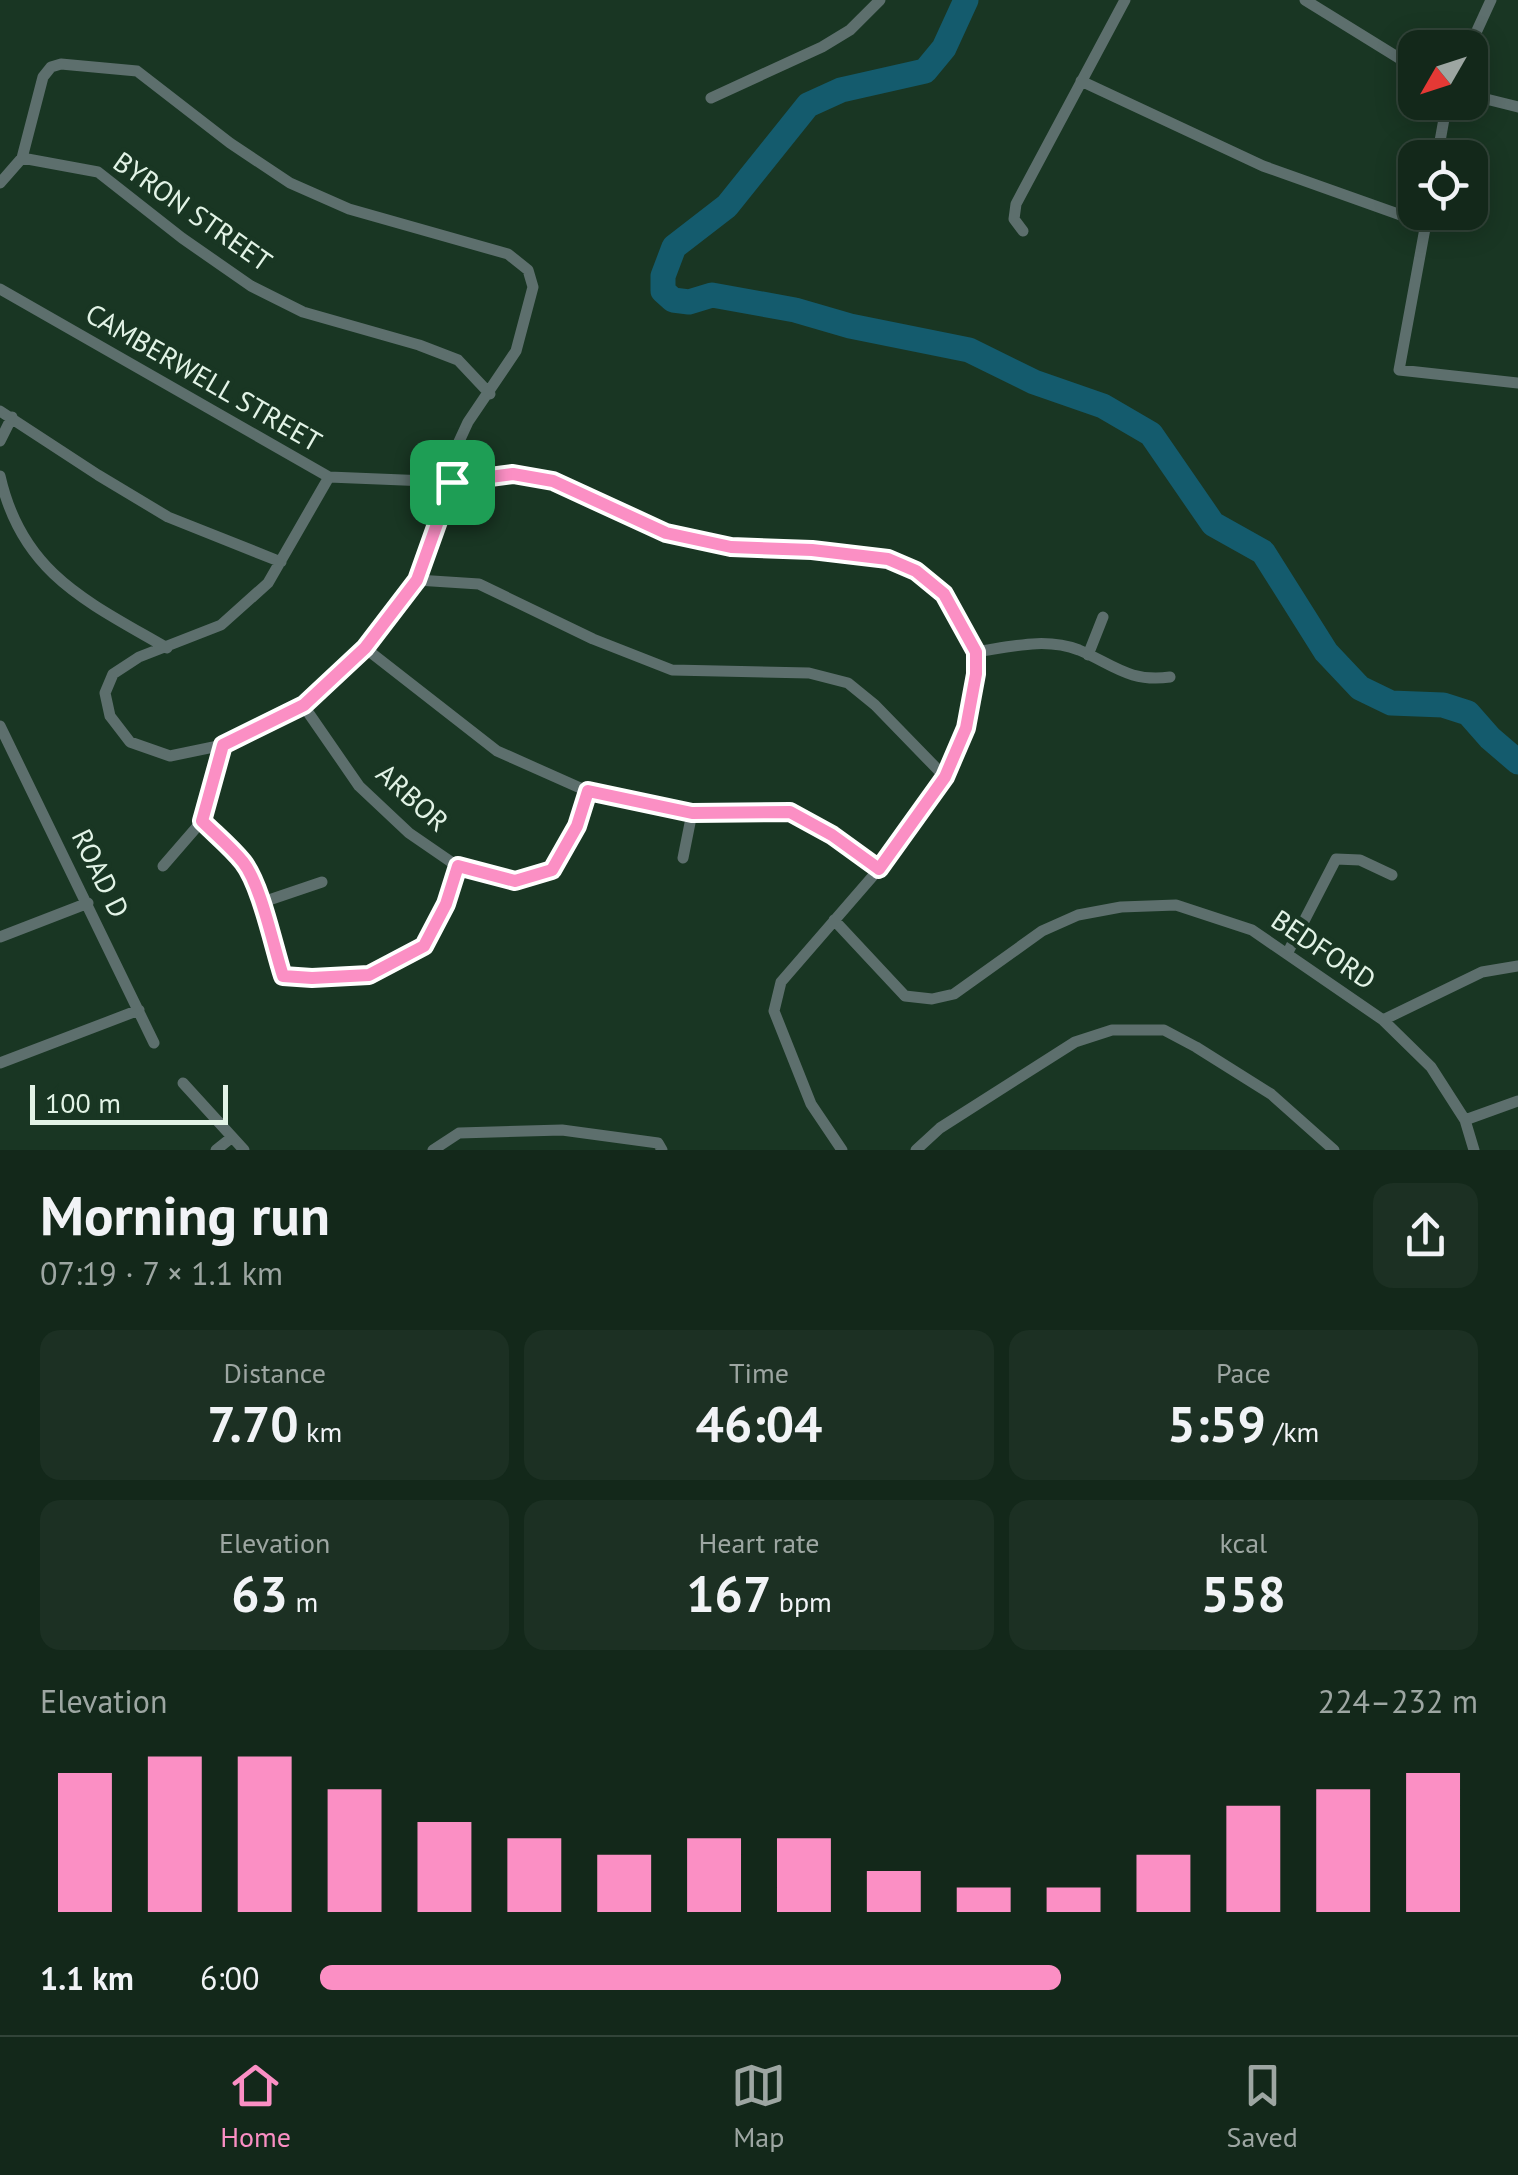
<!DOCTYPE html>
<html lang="en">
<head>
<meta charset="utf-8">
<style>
	body { margin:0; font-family:"PT Sans",sans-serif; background:#1c3023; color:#f1f3f6; height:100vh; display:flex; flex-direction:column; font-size:38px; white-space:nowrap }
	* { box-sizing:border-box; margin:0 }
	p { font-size:32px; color:#9da6a2 }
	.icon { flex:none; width:55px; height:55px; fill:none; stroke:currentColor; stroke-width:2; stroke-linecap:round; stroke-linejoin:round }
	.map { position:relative; height:1150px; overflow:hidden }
	.drawer { display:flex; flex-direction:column; background:#13281a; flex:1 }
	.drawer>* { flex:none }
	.needle { width:65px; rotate:231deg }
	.fabs { position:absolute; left:1398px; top:30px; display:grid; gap:20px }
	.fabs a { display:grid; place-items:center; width:90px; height:90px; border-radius:20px; background:#13281a; box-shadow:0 5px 25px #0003,0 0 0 2px #324439; font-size:50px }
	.scale { position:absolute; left:30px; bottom:25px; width:198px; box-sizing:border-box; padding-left:10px; border:5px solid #e2f3e6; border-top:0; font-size:28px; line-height:35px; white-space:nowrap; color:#e2f3e6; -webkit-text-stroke:8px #193623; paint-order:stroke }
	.pin { position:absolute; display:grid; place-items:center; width:85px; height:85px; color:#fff; margin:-42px; border-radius:20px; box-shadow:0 5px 15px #0006 }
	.round { display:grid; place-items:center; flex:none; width:105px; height:105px; border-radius:20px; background:#1c3023 }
	.summary { display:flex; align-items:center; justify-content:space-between; height:170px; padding:0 40px }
	h1 { font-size:55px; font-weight:600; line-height:75px }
	.figures { display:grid; grid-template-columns:repeat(3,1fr); gap:15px; height:170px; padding:10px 40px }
	.figures div { display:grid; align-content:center; border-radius:20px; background:#1c3023; text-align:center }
	.figures b { font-size:50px; font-weight:600 }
	.figures small { font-size:28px; font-weight:400 }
	.figures p { font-size:28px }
	.chart { height:280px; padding:20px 40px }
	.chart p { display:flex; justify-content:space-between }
	.chart svg { width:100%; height:180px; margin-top:10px; stroke:#fb8fc4; stroke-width:6 }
	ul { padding:0 40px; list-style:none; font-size:32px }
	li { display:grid; grid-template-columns:160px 120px 1fr; align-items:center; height:75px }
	li i { height:25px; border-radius:12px; background:#fb8fc4 }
	.menu { display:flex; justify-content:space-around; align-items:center; height:140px; border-top:2px solid #324439; background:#13281a; font-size:28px; color:#9da6a2 }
	.menu a { display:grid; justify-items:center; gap:5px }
	.menu .selected { color:#fb8fc4 }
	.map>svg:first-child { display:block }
</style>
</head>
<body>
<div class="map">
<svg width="1518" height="1150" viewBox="0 0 1518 1150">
	<rect width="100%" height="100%" fill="#193623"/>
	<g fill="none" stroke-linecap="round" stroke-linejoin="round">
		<path stroke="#145b6d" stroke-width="25" d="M966 0 944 48 925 71 841 90 808 105 727 206 674 247 663 276V291L673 300 689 302 712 295 795 310 850 326 969 350 1034 382 1103 406 1151 434 1213 524 1263 552 1326 652 1360 688 1391 703 1443 705 1468 713 1490 738 1518 762"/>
		<path stroke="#5d6f6d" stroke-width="11" d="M1305 0 1415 68
			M1469 48 1491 0
			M1081 81 1263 166 1426 224
			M1470 95 1518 107
			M711 98 822 47 850 30 880 0
			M22 158 98 172 182 238 251 286 303 312 419 345 458 360 490 394
			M1437 158 1447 102
			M0 183 22 158 43 77 51 67 61 64 137 71 230 143 290 183 349 209 508 254 528 270 533 287 516 351 468 422 456 448 452 482 417 580 365 648 303 705 223 745 170 756 130 742 110 716 105 693 113 674 139 657 221 625 268 583 329 477
			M1428 212 1399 370 1518 383
			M1023 231 1014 219 1016 204 1125 0
			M0 289 329 477 452 482 513 475 553 481 666 533 731 547 812 550 888 559 916 571 944 594 975 652 976 673 966 728 945 777 879 869 781 982 774 1011 811 1104 842 1150
			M0 411 98 475 168 517 281 562
			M0 441 12 417
			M0 476C22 574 88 602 167 648
			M417 580 479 584 593 639 672 670 809 673 848 683 875 705 945 777
			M365 648 497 751 587 791 692 813H790L832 835 879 869
			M975 652C1010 647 1045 637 1079 650 1112 664 1130 683 1170 677
			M1088 655 1103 617
			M303 705 359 786 409 833 457 866 515 881 552 870 577 826 587 791
			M0 726 154 1043
			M202 821 242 860 257 886 283 976 312 979 369 975 424 946 446 904 457 866
			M683 858 692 813
			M163 866 202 821 223 745
			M260 903 322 882
			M834 920 905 996 932 999 954 994 1042 931 1078 915 1121 907 1176 905 1252 930 1383 1020 1431 1067 1465 1120 1474 1150
			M0 937 88 903
			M1287 954 1336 859 1360 860 1392 875
			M1383 1020 1482 972 1518 966
			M0 1063 139 1010
			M183 1083 244 1150
			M1465 1120 1518 1101
			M216 1150 231 1138
			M433 1150 459 1133 562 1130 658 1143 662 1150
			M916 1150 940 1128 1075 1042 1112 1030H1164L1196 1047 1271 1094 1334 1150"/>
	</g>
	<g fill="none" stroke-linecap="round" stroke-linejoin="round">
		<g stroke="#fff" stroke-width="20">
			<path id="route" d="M513 474 553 481 666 533 731 547 812 550 888 559 916 571 944 594 976 652V674L966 728 945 777 879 869 832 835 790 812 692 813 588 791 577 826 552 870 515 881 458 866 446 904 424 946 369 975 312 978 283 976C273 945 261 885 243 862 231 847 215 834 202 821L223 745 304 705 365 648 417 580 452 482Z"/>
		</g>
		<use href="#route" stroke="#fb8fc4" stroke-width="12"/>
	</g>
	<g text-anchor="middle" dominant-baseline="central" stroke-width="9" stroke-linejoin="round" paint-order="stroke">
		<g font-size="28" fill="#e2f3e6" stroke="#193623">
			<text transform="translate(193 211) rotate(35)">BYRON STREET</text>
			<text transform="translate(204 377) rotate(30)">CAMBERWELL STREET</text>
			<text transform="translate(413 797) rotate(42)">ARBOR</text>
			<text transform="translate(101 873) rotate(64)">ROAD D</text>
			<text transform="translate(1324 949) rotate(34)">BEDFORD</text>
		</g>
	</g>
</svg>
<div class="fabs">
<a><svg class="needle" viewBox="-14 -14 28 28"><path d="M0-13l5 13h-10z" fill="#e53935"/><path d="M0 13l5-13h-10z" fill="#9da6a2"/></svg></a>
<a><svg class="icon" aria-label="locate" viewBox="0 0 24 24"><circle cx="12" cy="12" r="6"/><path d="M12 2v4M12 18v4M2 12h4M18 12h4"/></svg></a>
</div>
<div class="scale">100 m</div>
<div class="pin" style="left:452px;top:482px;background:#1e9e55"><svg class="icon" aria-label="arrive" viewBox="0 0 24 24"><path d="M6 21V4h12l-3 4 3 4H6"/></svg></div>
</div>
<section class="drawer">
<div class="summary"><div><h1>Morning run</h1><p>07:19 · 7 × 1.1 km</p></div><a class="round"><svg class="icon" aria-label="share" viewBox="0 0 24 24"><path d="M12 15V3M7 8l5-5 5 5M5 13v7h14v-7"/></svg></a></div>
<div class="figures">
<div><p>Distance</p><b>7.70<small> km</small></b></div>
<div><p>Time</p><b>46:04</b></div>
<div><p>Pace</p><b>5:59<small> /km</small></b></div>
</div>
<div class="figures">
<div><p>Elevation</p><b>63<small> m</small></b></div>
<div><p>Heart rate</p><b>167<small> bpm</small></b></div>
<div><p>kcal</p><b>558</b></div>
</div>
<div class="chart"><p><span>Elevation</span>224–232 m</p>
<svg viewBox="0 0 160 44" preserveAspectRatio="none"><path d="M5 44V10M15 44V6M25 44V6M35 44V14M45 44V22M55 44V26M65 44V30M75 44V26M85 44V26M95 44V34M105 44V38M115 44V38M125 44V30M135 44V18M145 44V14M155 44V10"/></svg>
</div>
<ul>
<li><b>1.1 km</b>6:00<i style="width:64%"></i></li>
</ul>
</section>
<nav class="menu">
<a class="selected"><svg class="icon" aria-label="home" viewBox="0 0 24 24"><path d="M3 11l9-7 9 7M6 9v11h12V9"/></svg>Home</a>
<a><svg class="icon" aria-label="map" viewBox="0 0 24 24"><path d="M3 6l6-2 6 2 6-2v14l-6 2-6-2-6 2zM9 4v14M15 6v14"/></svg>Map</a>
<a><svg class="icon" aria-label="saved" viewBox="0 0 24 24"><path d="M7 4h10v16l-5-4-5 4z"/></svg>Saved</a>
</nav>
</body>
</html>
